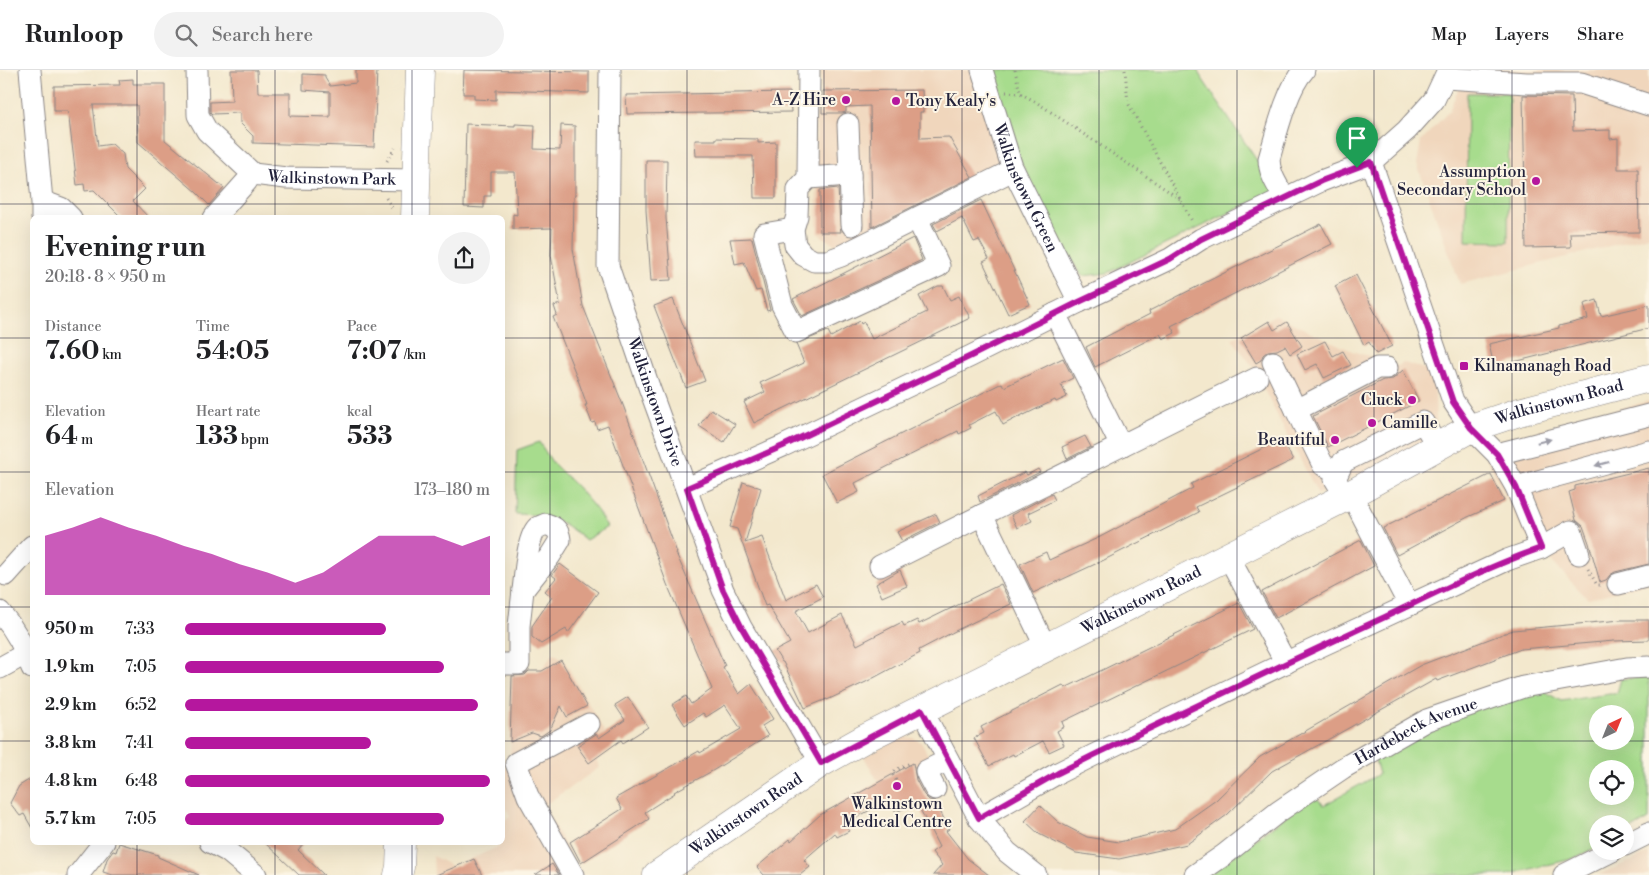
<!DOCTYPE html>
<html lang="en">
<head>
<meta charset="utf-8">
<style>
	body { margin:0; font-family:"Libre Bodoni",serif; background:#f2f2f2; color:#202124; height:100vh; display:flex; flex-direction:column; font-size:19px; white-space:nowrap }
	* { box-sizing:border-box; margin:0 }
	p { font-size:16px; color:#757577 }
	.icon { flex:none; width:28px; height:28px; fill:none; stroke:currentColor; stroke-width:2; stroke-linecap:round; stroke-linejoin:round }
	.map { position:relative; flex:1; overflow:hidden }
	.sheet { position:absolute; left:30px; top:145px; width:475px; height:630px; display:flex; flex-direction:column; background:#fff; border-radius:8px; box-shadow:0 5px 20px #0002 }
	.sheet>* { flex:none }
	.needle { width:32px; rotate:43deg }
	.tools { position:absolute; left:1589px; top:635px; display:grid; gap:10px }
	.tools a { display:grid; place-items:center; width:45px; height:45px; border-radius:50%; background:#fff; box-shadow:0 5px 20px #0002; font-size:25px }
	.pin { position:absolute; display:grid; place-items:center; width:42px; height:42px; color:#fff; margin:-51px -21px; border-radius:50% 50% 50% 0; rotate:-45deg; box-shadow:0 0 5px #0007 }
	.pin .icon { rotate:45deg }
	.round { display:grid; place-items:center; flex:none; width:52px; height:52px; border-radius:26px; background:#f2f2f2 }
	.overview { display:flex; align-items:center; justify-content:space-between; height:85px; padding:0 15px }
	h1 { font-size:28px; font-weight:700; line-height:38px }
	.stats { display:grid; grid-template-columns:repeat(3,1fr); gap:8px; height:85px; padding:5px 15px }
	.stats div { display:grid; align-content:center }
	.stats b { font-size:25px; font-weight:700 }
	.stats small { font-size:14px; font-weight:400 }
	.stats p { font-size:14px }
	.chart { height:140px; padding:10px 15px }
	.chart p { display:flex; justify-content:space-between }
	.chart svg { width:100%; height:90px; margin-top:5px; fill:#b5179e; opacity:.7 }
	ul { padding:0 15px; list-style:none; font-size:16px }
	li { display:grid; grid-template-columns:80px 60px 1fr; align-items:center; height:38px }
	li i { height:12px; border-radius:6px; background:#b5179e }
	header { display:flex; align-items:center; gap:30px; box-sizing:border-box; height:70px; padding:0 25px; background:#fff; border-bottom:1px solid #e0e0e0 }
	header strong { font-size:24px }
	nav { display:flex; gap:28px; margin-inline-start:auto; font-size:18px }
	.search { width:350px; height:45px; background:#f2f2f2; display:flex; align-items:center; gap:12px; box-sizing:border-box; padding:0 18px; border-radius:28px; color:#757577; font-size:19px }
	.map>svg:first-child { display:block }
</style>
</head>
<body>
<header>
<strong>Runloop</strong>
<div class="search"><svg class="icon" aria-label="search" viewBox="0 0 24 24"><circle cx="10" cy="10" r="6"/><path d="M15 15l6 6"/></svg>Search here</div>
<nav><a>Map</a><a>Layers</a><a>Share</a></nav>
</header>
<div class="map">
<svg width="1649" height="805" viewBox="0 0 1649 805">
	<rect width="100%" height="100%" fill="#fcf5e5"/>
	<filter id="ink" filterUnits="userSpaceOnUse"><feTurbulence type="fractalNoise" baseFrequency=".02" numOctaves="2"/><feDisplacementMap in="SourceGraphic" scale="10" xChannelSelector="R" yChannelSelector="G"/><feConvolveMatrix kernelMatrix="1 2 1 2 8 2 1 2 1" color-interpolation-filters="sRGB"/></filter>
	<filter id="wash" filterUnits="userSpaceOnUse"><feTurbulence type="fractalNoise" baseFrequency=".0096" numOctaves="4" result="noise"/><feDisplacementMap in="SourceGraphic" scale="20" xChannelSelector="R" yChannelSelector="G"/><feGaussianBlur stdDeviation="1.12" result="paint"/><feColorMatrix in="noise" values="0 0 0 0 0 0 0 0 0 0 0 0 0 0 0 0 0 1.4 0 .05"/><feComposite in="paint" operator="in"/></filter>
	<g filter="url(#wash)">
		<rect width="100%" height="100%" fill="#f3e8cd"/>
		<path fill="#f0d6bc" d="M821 0H993L1019 89 839 177 817 163 816 44 822 43Z
			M1466 0H1649V166L1460 214 1417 94 1421 71 1449 41Z
			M1275 245 1352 281 1372 287 1395 297 1404 293 1434 302 1437 366 1318 424 1261 314 1263 310 1232 269Z
			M1649 331V513L1588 529 1525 464 1481 377Z
			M554 583 564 590 614 679 596 690 600 697 546 734 545 739 581 805H434L433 786 453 797 500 776 498 773 502 772 503 751 510 747 503 730 502 701 510 696 512 600 540 601Z
			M902 667 914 668 921 672 946 718 896 742 864 687Z
			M1649 783V805H1598Z"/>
		<path fill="#a7dc8d" stroke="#647f64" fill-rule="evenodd" d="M993 0H1199V4L1278 122 1247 134 1108 203 1083 206 1067 185 1019 89Z
			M1467 23H1509L1508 172 1466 171Z
			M539 372 552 392 577 417 596 439 607 457 586 470C560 449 549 445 515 444L517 380Z
			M1649 607V749L1625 763V754H1598L1597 777 1572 789 1506 805H1209L1313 725 1324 735 1379 704 1375 690 1464 642 1542 620 1561 631 1617 623 1621 609ZM1598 644H1625V671H1598ZM1598 699H1625V726H1598Z"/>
		<g id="blocks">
			<path fill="#dc9e86" d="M231 0H257L258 23H290V46L330 47V22L303 20V4L325 5V8L330 16 356 13V0H377L374 77 253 73V66L240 53V43L212 44 210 42V32L232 31Z
				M464 0 589 2V23L496 20V30L474 29V24H463Z
				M133 9V14H165V70L224 118 209 135 196 122 138 72 137 35H93L98 76 112 74 123 84 125 99 145 119 133 131 149 148H122L94 120 85 121 84 114 77 115 68 41H54V16L120 15 119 10Z
				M922 20 923 42H920V68L949 67 972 107 872 157 870 36 846 37V42L842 43H822V21Z
				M790 22 791 42 627 44 626 25Z
				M1523 25 1572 26 1573 61 1610 60V69L1618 68V99H1638L1639 162 1570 163 1571 177 1526 178Z
				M466 54 515 56V54L535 55 534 79 560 80 561 55 575 56V126H574L573 179 583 236 623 335 672 469 677 483H676L725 596 723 597 739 624 751 614 773 649 762 656 768 666 714 700 674 722 675 723 645 742 649 749 581 793 570 772 622 739 616 728 699 681 700 683 741 659 725 635 706 647 703 643 685 655 672 635 686 626 691 634 712 619 667 514 608 355 597 359 595 352 592 353 585 335H587L577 307 553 247 557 245 554 236 560 234 551 185 552 158 513 159V144L517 145 515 102H491V126H484V138L464 137Z
				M716 68 758 69V73L776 72V128H754L753 86H696L695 70H716Z
				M646 90H667L666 148 671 210 651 211 646 140Z
				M838 118 840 156 841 162H820V120Z
				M981 130 1030 234 1008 244 983 192 989 189 979 170 974 172 962 148 937 161 933 154Z
				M1321 154 1332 174 1171 256 1175 263 1163 269 1160 264 1095 297 1086 277 1150 244 1149 241Z
				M752 168 770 240 767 241 761 220 756 221 744 192 735 194 730 169Z
				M913 168 922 190 802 246 793 229Z
				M1356 205 1392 276 1376 284 1369 272 1364 275 1335 216Z
				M938 216H943L950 230 959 226 970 248 754 353 744 332 765 322 760 313 804 293 796 274 828 261 831 267 860 251 861 254 864 252 872 269 927 242 919 226Z
				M673 229 705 311 686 318 654 236Z
				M1597 230 1601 246 1649 235V258L1494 297 1489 274 1559 258V256L1588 249 1584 234Z
				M1269 251 1274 260 1287 252 1302 276 1290 284 1285 276 1277 280 1268 281 1263 285 1261 290 1256 293 1241 268Z
				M1325 271 1333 286 1343 281 1351 295 1324 308 1317 294 1305 300 1297 284Z
				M1063 288 1073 308 1061 314 1067 327 1056 332 1055 330 1024 345V344L1003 355 996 341 969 355 971 358 959 364 958 361 855 413 859 422 837 433 822 404 1002 313 1004 317Z
				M1403 300 1419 331 1328 377 1313 346 1383 310 1393 309Z
				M711 339 735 354 724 372 699 356Z
				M1085 366 1091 377 1067 389 1062 377Z
				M1282 369 1293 390 1196 437 1199 442 1104 490 1033 523 1020 494 1046 482 1049 490 1100 467 1193 418 1191 414Z
				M1649 398V494L1615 502 1610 505 1606 510 1600 512 1589 473 1583 456 1576 450 1569 422 1575 420V416Z
				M1038 399 1040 402 980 432 978 426 1025 402 1027 405Z
				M1491 404 1504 431 1468 447 1397 485 1383 458Z
				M743 412 761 418 745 473 762 467 786 530 816 514 823 527 796 541 808 563 842 545 857 575 902 552 904 556 917 550 919 554 1001 514 1011 534 959 559 919 580 920 583 866 612 827 630V629L805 638 783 592H782L775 581 790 573 768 535 765 536 737 459 730 457Z
				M1052 424 1055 430 1028 443 1032 451 1017 458 1011 445Z
				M936 444 940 452 902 471 897 462Z
				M1361 470 1374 496 1276 548 1262 522Z
				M560 494 598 522 568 563 566 559 541 574 532 567V556L552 527 545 521 556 508 552 505Z
				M900 500 907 516 882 527 876 514Z
				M1239 533 1253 559 1062 652 1064 657 1057 661 1064 675 1049 682 1043 671 1014 686 1013 684 989 696 974 668 984 663 981 657 1063 615 1065 618 1092 605Z
				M1621 550H1649V570L1614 571 1521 579 1437 611 1436 609 1272 701 1227 745 1187 774 1119 789 1076 783 1039 764 1025 751 1040 735 1058 752 1087 767 1119 772 1175 759 1216 730 1260 687 1421 595 1513 560Z
				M561 590 587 636 567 647 561 636 550 660 541 666 532 663 510 672 512 606 525 605 529 601H542Z
				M628 627 648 657 623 673 621 670 589 693 577 676 596 664 599 668 625 650 615 635Z
				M913 693 916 710 924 725 929 730 935 731 949 759 946 761 968 789 989 805H933L942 795 932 782 939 777 917 733 896 742 888 730 845 754 849 761 837 767 835 763 804 790 810 797 800 805H764L757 797 790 769 791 771 820 745Z
				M32 708V758L24 744 20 746 10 733 19 716Z
				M264 772H305L298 780 324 805H299Z
				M119 773 158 785V787L199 805H113L103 802 107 789 113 781 116 782Z
				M474 789 482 805H436Z
				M552 794 559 805H535Z"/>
		</g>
	</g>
	<g filter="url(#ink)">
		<use href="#blocks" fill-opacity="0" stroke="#8a8584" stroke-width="1"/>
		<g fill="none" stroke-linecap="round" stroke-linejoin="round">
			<g stroke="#8a8584" stroke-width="23">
				<g id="minor">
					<path d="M30 0 42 131V148"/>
					<path id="s1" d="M197 0 198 45 207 61 253 104 286 108 416 110"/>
					<path id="s2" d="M610 0 608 196 649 317 723 520 741 557 821 693"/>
					<path d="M809 0 808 108 798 119 797 146 793 159 795 175 803 185 814 191H827L841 186 1013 100"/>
					<path id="s3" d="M982 0 1012 97 1079 232"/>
					<path d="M1445 8 1527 13H1581L1649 35"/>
					<path d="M848 54 852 155"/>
					<path d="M808 108 850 105"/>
					<path d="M1285 129C1278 116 1269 104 1269 89 1276 65 1287 18 1304 0"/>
					<path d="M42 131 61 138 71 148"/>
					<path d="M214 148 247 111"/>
					<path d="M793 159 764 164 782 235 796 262 939 196 917 148"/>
					<path d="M1055 244 1121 376"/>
					<path d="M1273 292 1296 340"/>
					<path d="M1497 384 1649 345"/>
					<path d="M1338 402 1323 395 1296 340 1377 298H1387"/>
					<path d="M1338 414 1335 409 1343 392 1423 352 1437 376"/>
					<path d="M1516 417 1649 381"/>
					<path d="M687 418 783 376 971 286 1079 232 1170 189 1201 169 1321 111 1371 92 1407 60 1434 30 1448 0"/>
					<path d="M1351 424 1409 535"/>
					<path d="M982 445 1046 578"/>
					<path d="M546 454C555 457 559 460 560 470L550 486 523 520C525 506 527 466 538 457 539 457 546 454 546 454Z"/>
					<path d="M1541 478 1571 461 1579 484"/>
					<path d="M1228 486 1286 593"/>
					<path d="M880 496 1257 308"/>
					<path d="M6 505 32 476"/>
					<path d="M1618 514 1649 506"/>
					<path d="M0 542C14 558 25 578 32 598"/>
					<path d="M502 594H519V556L523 520"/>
					<path d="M0 598 27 583"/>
					<path d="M922 640 979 748 1007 782 1036 805"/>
					<path d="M926 701 948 690"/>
					<path d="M927 704 935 719"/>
					<path d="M979 748 1058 703 1094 685 1310 581 1507 490 1541 478 1516 417 1497 384 1471 358 1453 331 1371 92"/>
					<path d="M210 772 227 781 256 805"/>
					<path d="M1625 775 1649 763"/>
					<path d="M78 805 104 772"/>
					<path d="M573 805 528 726 516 693 589 654"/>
					<path id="s4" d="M1195 805 1224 785 1278 742 1343 698 1427 650 1523 617 1627 598 1649 597"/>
					<path d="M1564 805 1612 781"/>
				</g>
			</g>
			<g stroke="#8a8584" stroke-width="29">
				<g id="major">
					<path d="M415 148 420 0"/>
					<path d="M398 805 400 797 401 772"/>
					<path id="s5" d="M657 805 821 693 864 669 1344 428 1471 358 1519 342 1649 308"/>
				</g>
			</g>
			<path stroke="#8a8584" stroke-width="3" stroke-dasharray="1 4" stroke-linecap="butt" d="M1015 0 1020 23
				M1125 0 1128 33 1193 153
				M1006 22 1020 23 1036 32 1180 129
				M387 91 395 78
				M386 128 393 139
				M1588 499 1597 515H1600
				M894 701 910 693
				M893 705 897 712"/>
			<use href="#minor" stroke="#fff" stroke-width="21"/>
			<use href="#major" stroke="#fff" stroke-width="28"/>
		</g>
		<defs><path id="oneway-solid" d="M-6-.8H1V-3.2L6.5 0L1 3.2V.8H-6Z" transform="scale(1.25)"/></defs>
		<g fill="#9c9ca7">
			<use href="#oneway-solid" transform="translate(1544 371) rotate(-14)"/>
			<use href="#oneway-solid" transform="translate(1602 394) rotate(165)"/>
		</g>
	</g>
	<g fill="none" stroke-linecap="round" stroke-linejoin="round" filter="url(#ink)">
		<g stroke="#fff" stroke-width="10">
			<path id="route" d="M1371 92 1453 332 1471 358 1497 384 1516 417 1541 478C1487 497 1436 523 1385 547 1287 592 1191 639 1094 685L1058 703 979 748 922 640 821 693 742 558 723 520 687 418 783 376 971 286 1079 232 1170 189 1201 169 1321 111Z"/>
		</g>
		<use href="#route" stroke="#b5179e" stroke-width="6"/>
	</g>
	<path fill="none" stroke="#22223b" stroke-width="1" stroke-opacity="0.55" d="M137 0V148M275 0V148M412 0V148M550 0V805M687 0V805M824 0V805M962 0V805M1099 0V805M1237 0V805M1374 0V805M1512 0V805M0 134H1649M0 268H32M502 268H1649M0 402H32M502 402H1649M0 537H32M502 537H1649M0 671H32M502 671H1598M1625 671H1649M137 772V805M275 772V805M412 772V805"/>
	<g fill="#b5179e" stroke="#fcf5e5" stroke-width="2">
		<circle cx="846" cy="30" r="5"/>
		<circle cx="896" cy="31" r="5"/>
		<circle cx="1536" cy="111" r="5"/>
		<rect x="1459" y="291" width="10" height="10" rx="2.5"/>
		<circle cx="1412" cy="330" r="5"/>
		<circle cx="1372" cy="353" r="5"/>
		<circle cx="1335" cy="370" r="5"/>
		<circle cx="897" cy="716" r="5"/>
	</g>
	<g text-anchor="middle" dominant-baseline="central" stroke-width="4" stroke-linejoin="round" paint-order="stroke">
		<g font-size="16" fill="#22223b" stroke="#fcf5e5" text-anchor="end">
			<text x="836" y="30">A-Z Hire</text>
			<text x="906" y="31" text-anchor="start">Tony Kealy's</text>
			<text x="1526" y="102">Assumption<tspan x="1526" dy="18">Secondary School</tspan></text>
			<text x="1474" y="296" text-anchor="start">Kilnamanagh Road</text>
			<text x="1402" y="330">Cluck</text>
			<text x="1382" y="353" text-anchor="start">Camille</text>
			<text x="1325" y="370">Beautiful</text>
			<text x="897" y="734" text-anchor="middle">Walkinstown<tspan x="897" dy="18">Medical Centre</tspan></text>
		</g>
		<g font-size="16" fill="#22223b" stroke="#fcf5e5">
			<text stroke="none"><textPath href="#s1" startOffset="205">Walkinstown Park</textPath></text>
			<text stroke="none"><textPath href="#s3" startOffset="126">Walkinstown Green</textPath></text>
			<text stroke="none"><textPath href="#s2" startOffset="340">Walkinstown Drive</textPath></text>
			<text stroke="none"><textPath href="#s5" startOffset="1022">Walkinstown Road</textPath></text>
			<text stroke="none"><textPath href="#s5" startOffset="558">Walkinstown Road</textPath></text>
			<text stroke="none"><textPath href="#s4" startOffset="265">Hardebeck Avenue</textPath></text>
			<text stroke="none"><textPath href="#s5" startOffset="108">Walkinstown Road</textPath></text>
		</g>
	</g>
</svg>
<div class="tools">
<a><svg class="needle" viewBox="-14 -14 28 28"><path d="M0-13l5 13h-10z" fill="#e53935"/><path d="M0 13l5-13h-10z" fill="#757577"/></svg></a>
<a><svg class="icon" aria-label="locate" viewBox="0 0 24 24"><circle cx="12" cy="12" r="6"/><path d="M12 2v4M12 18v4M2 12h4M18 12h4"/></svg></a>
<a><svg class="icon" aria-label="layers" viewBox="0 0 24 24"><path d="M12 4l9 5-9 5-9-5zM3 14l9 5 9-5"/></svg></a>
</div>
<div class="pin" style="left:1357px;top:98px;background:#1e9e55"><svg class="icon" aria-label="arrive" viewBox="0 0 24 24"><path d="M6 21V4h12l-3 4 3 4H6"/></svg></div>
<section class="sheet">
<div class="overview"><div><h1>Evening run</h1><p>20:18 · 8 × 950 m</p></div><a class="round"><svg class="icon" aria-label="share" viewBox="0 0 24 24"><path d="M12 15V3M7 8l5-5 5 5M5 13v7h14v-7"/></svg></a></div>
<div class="stats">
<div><p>Distance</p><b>7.60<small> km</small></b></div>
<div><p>Time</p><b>54:05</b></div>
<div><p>Pace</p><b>7:07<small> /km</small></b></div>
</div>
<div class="stats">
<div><p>Elevation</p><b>64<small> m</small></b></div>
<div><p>Heart rate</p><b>133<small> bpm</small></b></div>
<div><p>kcal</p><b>533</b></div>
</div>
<div class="chart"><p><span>Elevation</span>173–180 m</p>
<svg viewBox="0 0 160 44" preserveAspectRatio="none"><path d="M0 44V15L10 11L20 6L30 11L40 15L50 20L60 24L70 29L80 33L90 38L100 33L110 24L120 15L130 15L140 15L150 20L160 15V44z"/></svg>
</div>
<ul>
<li><b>950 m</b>7:33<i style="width:66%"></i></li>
<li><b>1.9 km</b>7:05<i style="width:85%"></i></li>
<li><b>2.9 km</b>6:52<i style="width:96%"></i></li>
<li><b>3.8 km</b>7:41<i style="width:61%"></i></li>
<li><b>4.8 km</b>6:48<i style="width:100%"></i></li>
<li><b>5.7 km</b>7:05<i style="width:85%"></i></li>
</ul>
</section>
</div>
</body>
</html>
